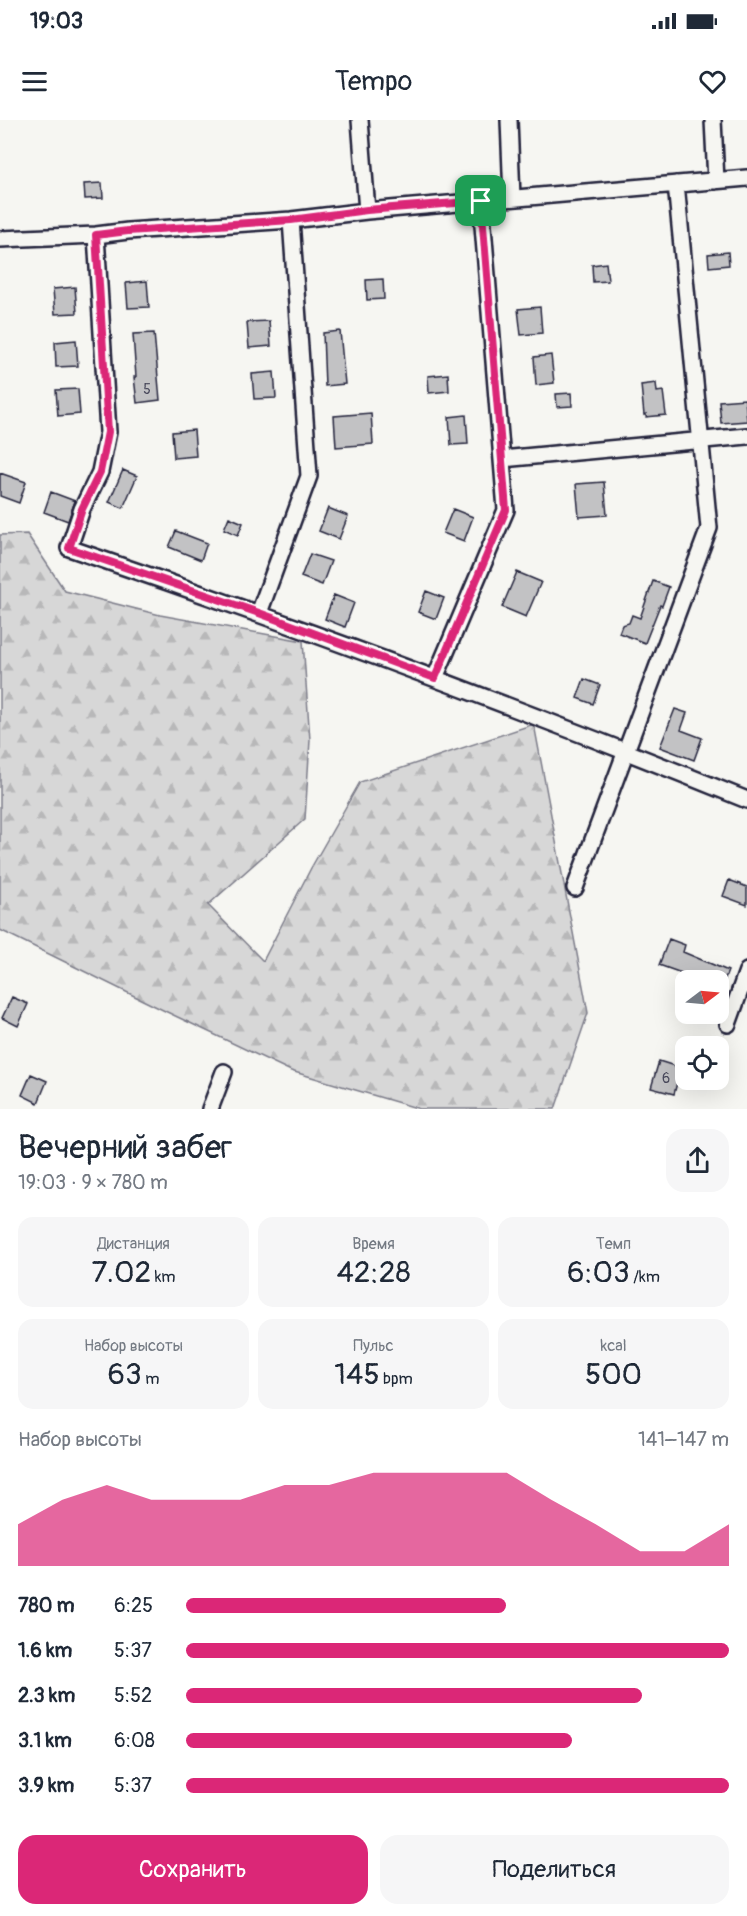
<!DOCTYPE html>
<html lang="ru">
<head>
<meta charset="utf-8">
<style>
	body { margin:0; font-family:Pangolin,sans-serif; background:#f6f6f7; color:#1f2937; height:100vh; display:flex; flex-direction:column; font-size:22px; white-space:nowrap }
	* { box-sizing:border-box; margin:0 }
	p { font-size:20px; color:#747a83 }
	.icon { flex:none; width:33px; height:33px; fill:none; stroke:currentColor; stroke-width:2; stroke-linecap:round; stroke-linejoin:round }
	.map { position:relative; height:989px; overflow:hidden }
	.details { display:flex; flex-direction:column; background:#fff; flex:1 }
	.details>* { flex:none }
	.needle { width:39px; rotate:74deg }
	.buttons { position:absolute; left:675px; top:850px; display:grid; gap:12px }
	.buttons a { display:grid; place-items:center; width:54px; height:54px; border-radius:12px; background:#fff; box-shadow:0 6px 24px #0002; font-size:30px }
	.pin { position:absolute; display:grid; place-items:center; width:51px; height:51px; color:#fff; margin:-26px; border-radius:12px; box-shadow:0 3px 9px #0006 }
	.round { display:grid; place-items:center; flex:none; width:63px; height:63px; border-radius:18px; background:#f6f6f7 }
	.headline { display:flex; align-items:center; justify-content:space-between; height:102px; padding:0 18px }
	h1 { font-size:33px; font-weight:600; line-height:45px }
	.metrics { display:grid; grid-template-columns:repeat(3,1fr); gap:9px; height:102px; padding:6px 18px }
	.metrics div { display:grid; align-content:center; border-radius:15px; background:#f6f6f7; text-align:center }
	.metrics b { font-size:30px; font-weight:600 }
	.metrics small { font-size:16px; font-weight:400 }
	.metrics p { font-size:16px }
	.chart { height:168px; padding:12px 18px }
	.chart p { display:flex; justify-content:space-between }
	.chart svg { width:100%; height:108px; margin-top:6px; fill:#db2777; opacity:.7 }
	.primary-button { display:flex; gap:12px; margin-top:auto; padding:12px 18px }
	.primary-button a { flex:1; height:69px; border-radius:18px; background:#db2777; color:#fff; font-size:24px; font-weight:600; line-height:69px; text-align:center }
	.primary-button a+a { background:#f6f6f7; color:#1f2937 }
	ul { padding:0 18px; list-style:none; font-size:20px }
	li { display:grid; grid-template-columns:96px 72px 1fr; align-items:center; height:45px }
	li i { height:15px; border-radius:8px; background:#db2777 }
	.status { display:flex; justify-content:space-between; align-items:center; height:42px; padding:0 30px; background:#fff; direction:ltr }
	.status svg { height:16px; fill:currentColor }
	header { display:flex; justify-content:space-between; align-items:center; height:78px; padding:0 18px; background:#fff; font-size:27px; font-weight:600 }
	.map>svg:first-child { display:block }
</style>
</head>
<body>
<div class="status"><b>19:03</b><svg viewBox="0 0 49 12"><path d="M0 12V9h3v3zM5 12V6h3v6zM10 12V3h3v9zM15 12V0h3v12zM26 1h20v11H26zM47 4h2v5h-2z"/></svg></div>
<header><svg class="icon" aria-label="menu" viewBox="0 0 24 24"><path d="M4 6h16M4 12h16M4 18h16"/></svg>Tempo<svg class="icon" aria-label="heart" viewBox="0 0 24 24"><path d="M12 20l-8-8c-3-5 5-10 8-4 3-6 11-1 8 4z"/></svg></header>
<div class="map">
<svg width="747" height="989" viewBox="0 0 747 989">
	<defs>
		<pattern id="forest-firs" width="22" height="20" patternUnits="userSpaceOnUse" patternTransform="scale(1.5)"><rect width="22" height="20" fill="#d7d7d7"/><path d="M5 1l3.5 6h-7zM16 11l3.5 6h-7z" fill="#b8b8b9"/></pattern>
	</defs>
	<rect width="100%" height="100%" fill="#f6f6f2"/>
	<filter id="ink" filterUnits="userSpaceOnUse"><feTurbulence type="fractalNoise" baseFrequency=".0167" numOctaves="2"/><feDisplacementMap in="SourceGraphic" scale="12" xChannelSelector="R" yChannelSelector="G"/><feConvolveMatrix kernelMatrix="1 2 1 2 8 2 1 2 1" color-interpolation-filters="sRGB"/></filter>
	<g filter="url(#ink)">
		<path fill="url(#forest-firs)" stroke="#7c7c89" stroke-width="1.5" d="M27 414 65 471 160 495 303 521 310 620 305 699 208 785 263 841 311 748 360 662 534 604 588 893 555 989H420L291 951 167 892 0 810V415Z"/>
		<path fill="#c2c2c4" stroke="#22223b" stroke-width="1.5" d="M102 63 103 78 85 79 84 64Z
			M728 132 729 145 709 147 708 134Z
			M606 143 608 161 593 162 592 145Z
			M383 159 384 179 367 180 366 160Z
			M147 161 149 187 128 188 126 163Z
			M75 167 77 193 55 194 53 169Z
			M540 187 542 213 521 215 518 189Z
			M269 201 271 226 249 228 247 202Z
			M340 211 345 264 325 266 323 213Z
			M154 213 160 280 137 283 134 257H136L133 214Z
			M76 220 78 246 56 247 55 222Z
			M551 235 554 263 536 265 534 237Z
			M274 252 276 278 254 279 252 254Z
			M448 254 449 271 429 273 428 256Z
			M656 263 657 272 663 271 666 295 646 297V294L644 295 641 265Z
			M78 269 80 294 58 296 56 270Z
			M571 273 572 286 557 287 556 274Z
			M745 279 747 301 721 303 719 281Z
			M371 293 373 324 336 327 334 296Z
			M466 295 468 324 451 325 449 297Z
			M194 310 196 336 174 338 172 312Z
			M123 350 137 356 123 388 109 382Z
			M0 353 26 362 19 383 0 376Z
			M604 362 607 395 579 397 576 364Z
			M51 372 75 381 68 401 44 392Z
			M328 388 348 396 339 419 319 411Z
			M453 389 473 397 464 421 443 413Z
			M229 397 243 403 238 415 224 409Z
			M176 411 207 423 201 440 169 427Z
			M310 434 331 441 322 465 301 457Z
			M517 452 541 462 526 497 502 487Z
			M653 461 669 467 662 486 660 485 645 523 619 513 622 505 629 503 632 495 640 498Z
			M426 471 444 478 436 499 418 492Z
			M334 475 354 483 345 507 325 499Z
			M584 559 600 565 593 584 577 578Z
			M675 589 687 593 681 610 702 618 694 640 660 627Z
			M729 760 747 767V785L723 776Z
			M669 819 685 825 683 832 728 851 724 861H704L659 845Z
			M12 877 28 884 18 906 2 898Z
			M659 941 681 948 674 974 651 968Z
			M31 954 47 961 38 983 22 975Z"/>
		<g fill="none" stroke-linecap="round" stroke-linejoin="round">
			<g stroke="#22223b" stroke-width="20">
				<path id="street" d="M360 0 367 91
					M509 0 512 78
					M713 0 716 61
					M96 115 108 312 100 352 82 389 69 428C298 506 523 589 747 680
					M0 119 96 115 128 111 291 100 367 91 747 58
					M502 339 747 316
					M259 493 309 356 291 100
					M435 558 506 390 481 81
					M575 768 709 408 676 64
					M728 904 747 851
					M210 989 224 952"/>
			</g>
			<use href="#street" stroke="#f6f6f2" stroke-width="15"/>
		</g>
	</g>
	<g fill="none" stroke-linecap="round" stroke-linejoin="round" filter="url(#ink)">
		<g stroke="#fff" stroke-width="12">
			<path id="route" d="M481 81 506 390 435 558 259 493 69 428 82 389 100 352 108 312 96 115 128 111 291 100 367 90Z"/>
		</g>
		<use href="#route" stroke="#db2777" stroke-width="8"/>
	</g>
	<g text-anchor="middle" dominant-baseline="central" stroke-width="4.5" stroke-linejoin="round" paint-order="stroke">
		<g font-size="14" fill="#4a4a5d">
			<text x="147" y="269">5</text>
			<text x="666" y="958">6</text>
		</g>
	</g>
</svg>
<div class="buttons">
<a><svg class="needle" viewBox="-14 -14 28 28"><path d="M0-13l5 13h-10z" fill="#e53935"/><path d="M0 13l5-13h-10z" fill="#747a83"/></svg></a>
<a><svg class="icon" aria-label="locate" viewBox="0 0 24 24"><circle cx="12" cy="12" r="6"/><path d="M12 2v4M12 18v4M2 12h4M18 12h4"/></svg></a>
</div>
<div class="pin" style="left:481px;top:81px;background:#1e9e55"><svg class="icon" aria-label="arrive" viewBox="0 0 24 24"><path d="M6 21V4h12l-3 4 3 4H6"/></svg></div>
</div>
<section class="details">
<div class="headline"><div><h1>Вечерний забег</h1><p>19:03 · 9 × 780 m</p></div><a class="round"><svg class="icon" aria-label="share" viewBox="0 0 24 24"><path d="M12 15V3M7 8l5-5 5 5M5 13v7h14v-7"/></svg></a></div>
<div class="metrics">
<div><p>Дистанция</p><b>7.02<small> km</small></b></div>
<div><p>Время</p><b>42:28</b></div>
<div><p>Темп</p><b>6:03<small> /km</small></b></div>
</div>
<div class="metrics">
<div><p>Набор высоты</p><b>63<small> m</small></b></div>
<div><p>Пульс</p><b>145<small> bpm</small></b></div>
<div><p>kcal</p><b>500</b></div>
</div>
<div class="chart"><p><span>Набор высоты</span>141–147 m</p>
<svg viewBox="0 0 160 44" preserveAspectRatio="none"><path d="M0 44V27L10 17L20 11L30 17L40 17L50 17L60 11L70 11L80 6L90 6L100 6L110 6L120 17L130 27L140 38L150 38L160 27V44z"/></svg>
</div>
<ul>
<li><b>780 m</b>6:25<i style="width:59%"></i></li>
<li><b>1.6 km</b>5:37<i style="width:100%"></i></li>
<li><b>2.3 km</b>5:52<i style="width:84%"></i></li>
<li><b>3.1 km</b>6:08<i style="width:71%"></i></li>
<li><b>3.9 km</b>5:37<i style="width:100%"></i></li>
</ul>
<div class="primary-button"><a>Сохранить</a><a>Поделиться</a></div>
</section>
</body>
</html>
